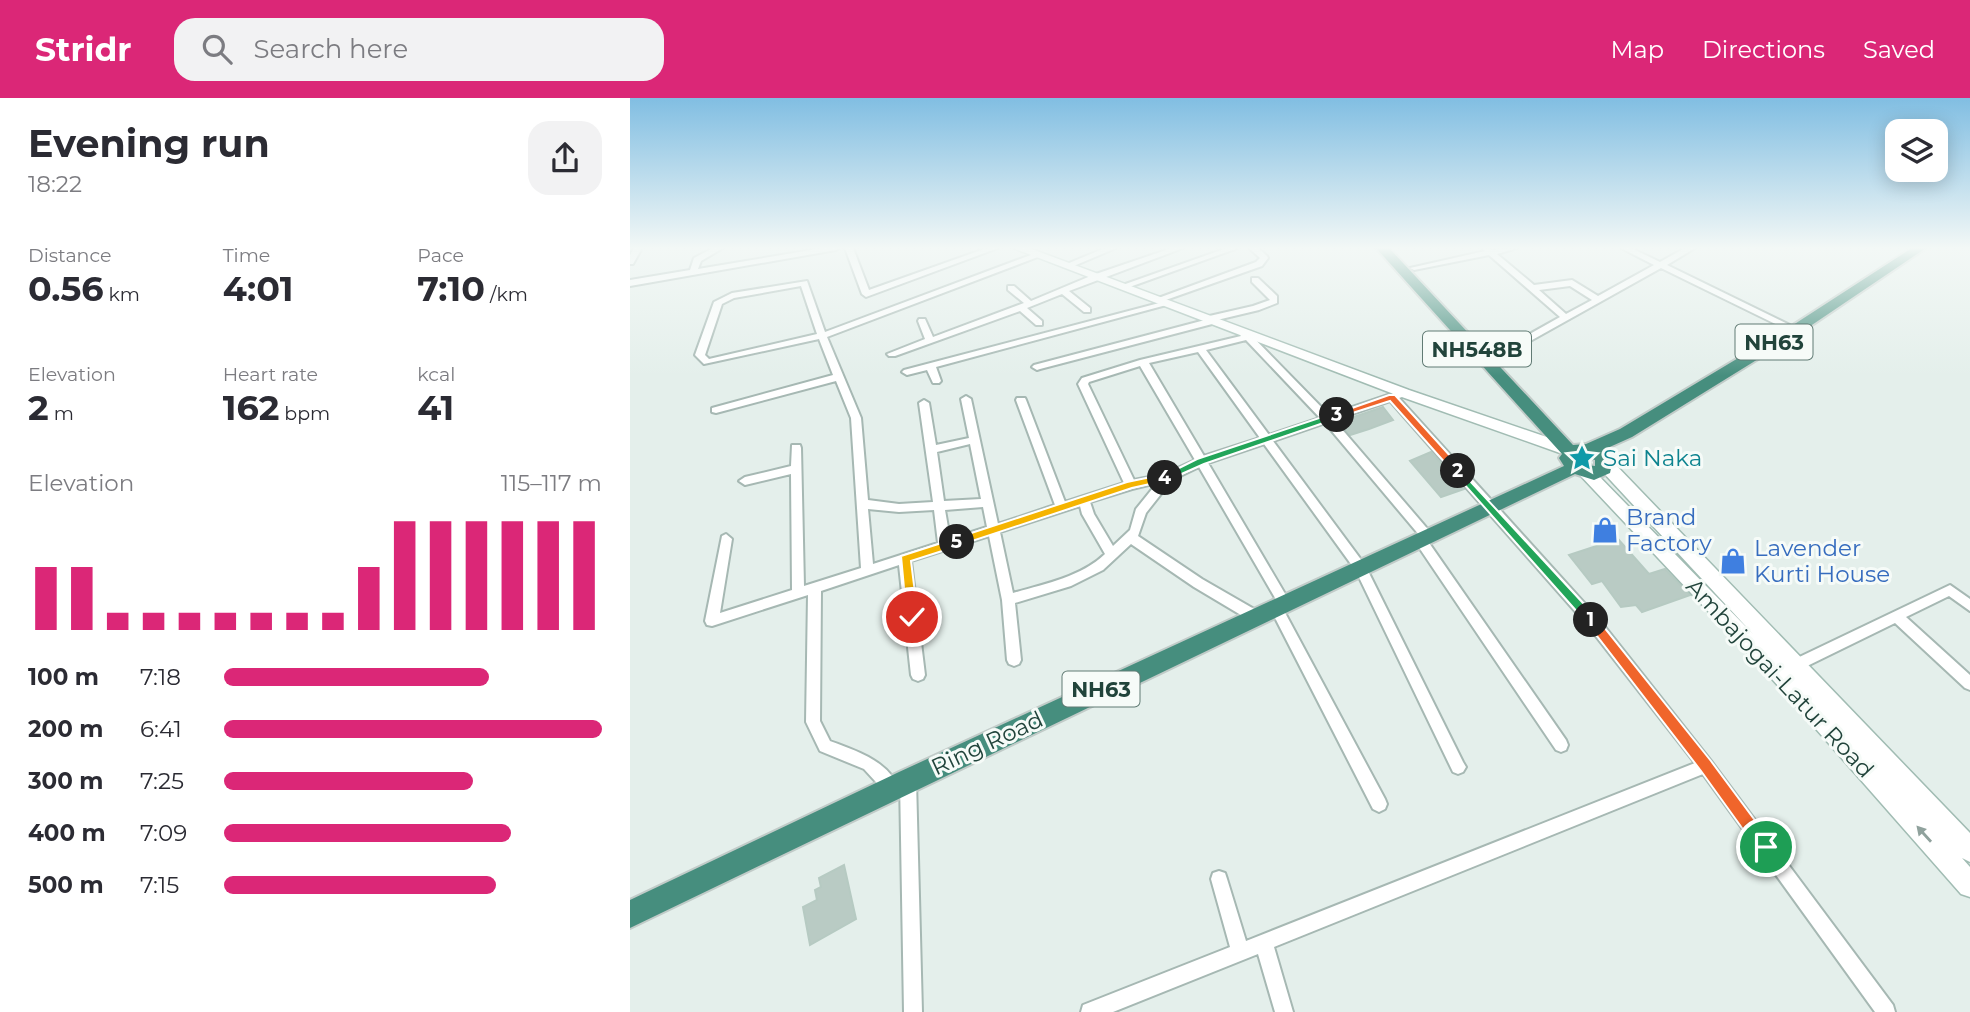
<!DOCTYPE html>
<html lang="en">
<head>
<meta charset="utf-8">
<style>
	body { margin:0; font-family:Montserrat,sans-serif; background:#f2f2f3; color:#2b2b33; height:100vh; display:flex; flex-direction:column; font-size:26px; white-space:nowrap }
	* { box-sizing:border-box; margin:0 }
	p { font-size:23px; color:#7c7c81 }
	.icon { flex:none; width:38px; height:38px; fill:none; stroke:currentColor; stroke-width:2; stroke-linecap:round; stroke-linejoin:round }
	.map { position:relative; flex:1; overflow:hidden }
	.side { display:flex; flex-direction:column; background:#fff; width:630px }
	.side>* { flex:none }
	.controls { position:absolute; left:1255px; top:21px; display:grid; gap:14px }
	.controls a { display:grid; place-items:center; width:63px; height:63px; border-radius:14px; background:#fff; box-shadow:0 4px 18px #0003; font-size:35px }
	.pin { position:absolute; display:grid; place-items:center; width:60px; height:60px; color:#fff; margin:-30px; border:4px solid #fff; border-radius:50%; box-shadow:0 2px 7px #0007 }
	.km { position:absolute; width:35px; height:35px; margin:-18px; border-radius:50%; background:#222; color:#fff; font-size:19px; line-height:35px; text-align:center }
	.round { display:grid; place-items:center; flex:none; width:74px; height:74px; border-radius:21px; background:#f2f2f3 }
	.summary { display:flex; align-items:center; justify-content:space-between; height:119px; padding:0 28px }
	h1 { font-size:38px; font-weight:700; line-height:52px }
	.figures { display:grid; grid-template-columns:repeat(3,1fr); gap:10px; height:119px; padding:7px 28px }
	.figures div { display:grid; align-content:center }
	.figures b { font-size:35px; font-weight:700 }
	.figures small { font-size:19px; font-weight:400 }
	.figures p { font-size:19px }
	.chart { height:196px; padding:14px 28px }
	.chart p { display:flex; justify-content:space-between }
	.chart svg { width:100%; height:126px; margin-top:7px; stroke:#db2777; stroke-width:6 }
	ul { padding:0 28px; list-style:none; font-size:23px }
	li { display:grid; grid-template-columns:112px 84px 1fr; align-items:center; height:52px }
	li i { height:18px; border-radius:9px; background:#db2777 }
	header { display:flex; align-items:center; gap:42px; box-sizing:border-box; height:98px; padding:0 35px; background:#db2777; color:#fff }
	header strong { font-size:33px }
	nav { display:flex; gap:38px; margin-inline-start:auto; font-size:24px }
	.search { width:490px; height:63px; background:#f2f2f3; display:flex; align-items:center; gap:18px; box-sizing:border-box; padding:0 24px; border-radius:21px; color:#7c7c81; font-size:26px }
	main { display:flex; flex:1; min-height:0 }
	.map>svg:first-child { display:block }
</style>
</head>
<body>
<header>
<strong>Stridr</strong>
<div class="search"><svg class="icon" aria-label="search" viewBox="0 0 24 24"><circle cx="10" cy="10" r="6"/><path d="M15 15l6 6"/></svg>Search here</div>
<nav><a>Map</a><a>Directions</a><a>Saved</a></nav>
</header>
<main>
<section class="side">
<div class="summary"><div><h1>Evening run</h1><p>18:22</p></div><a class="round"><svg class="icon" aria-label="share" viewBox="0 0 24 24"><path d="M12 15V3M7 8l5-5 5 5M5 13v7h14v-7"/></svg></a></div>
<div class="figures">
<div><p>Distance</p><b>0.56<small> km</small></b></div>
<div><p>Time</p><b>4:01</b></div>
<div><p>Pace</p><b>7:10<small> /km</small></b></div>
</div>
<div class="figures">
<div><p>Elevation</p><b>2<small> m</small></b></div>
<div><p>Heart rate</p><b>162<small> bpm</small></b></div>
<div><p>kcal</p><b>41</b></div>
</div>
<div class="chart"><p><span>Elevation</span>115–117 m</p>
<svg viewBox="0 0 160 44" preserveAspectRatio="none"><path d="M5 44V22M15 44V22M25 44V38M35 44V38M45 44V38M55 44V38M65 44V38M75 44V38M85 44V38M95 44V22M105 44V6M115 44V6M125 44V6M135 44V6M145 44V6M155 44V6"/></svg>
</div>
<ul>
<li><b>100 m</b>7:18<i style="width:70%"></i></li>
<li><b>200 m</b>6:41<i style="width:100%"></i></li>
<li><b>300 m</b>7:25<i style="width:66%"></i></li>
<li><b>400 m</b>7:09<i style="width:76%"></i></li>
<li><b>500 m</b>7:15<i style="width:72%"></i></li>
</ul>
</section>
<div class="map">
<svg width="1340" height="914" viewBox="0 0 1340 914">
	<rect width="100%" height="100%" fill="#e4efeb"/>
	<path fill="#b9cbc4" stroke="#b6cac2" stroke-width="2" d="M753 309 763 322 739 331 720 337 709 324Z
		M801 354 834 391 811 399 780 363Z
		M988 441 1019 476 1035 471 1060 497 1012 514 1006 507 991 509 972 483 962 486 939 457Z
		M214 767 226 821 180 847 173 809 187 802 185 792 191 789 189 780Z"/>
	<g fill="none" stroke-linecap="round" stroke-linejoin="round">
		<g stroke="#a6b8b3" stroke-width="4">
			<path id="minor" d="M4 150H12L3 166H0V157Z
				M83 150H93L71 163 68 171 193 150H210L206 152 0 188V182L60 172 64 160Z
				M215 150H223L239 192 357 150H368L236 199 232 196Z
				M475 150H486L439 170 432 168Z
				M542 150H553L439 193 460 210V214H454L432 196 397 210 412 223V227H406L390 213 265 258H259L257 256 295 241 288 223 289 221H295L303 239 394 205 378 192V188H384L401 203 463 177Z
				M597 150H608L494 191 487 189Z
				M619 150H628L637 158 638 160 632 168 530 204 523 202 626 164 630 160Z
				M852 150 863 152 887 150 867 156 904 187 942 182 968 198 1024 167 991 150H1001L1030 164 1055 150H1065L1037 167 1170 232 1165 235 1162 234 1031 170 861 265H855V261L930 219 859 157 784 172 780 170 855 153ZM940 188 962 202 936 216 909 192Z
				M406 155 413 157 197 239 231 320 238 402 269 406 303 404 289 305 294 302 299 305 306 347 339 340 331 301 336 298 341 301 368 426 425 407 386 302 387 300H395L396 302 435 404 494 385 448 286 452 280 510 262 611 238 609 235 614 232 617 233 699 317 770 293H778V297L769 300 968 520 1081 663 1263 907 1265 914H1245L1073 676 644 849 663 914H645L628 856 483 914H451L453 907 600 849 581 781 583 775 589 773 595 775 597 781 616 843 1065 665 958 528 760 303 704 322 801 435 803 438 801 441 797 442 936 642 938 647 936 652 931 654 926 652 786 445 784 442 790 438 695 325 643 343 735 467 833 664 836 669 833 674 828 676 823 674 726 473 634 346 578 365 661 506 660 510 653 511 755 701 757 706 755 711 749 714 743 711 640 510 641 506 648 505 569 369 542 382 516 415 508 438 572 481 631 515 633 519 631 523 626 524 621 523 564 489 501 446 473 472 441 488 385 505 391 562 389 566 384 568 379 566 377 562 372 502 359 438 281 463 295 577 293 581 288 583 283 581 281 577 269 467 191 493 190 623 200 643C226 653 257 662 269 690L266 695 261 698 256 695 234 671 190 653 176 624 178 497 82 528 77 527 75 523 92 438 96 436 102 441 90 515 162 492 161 376 115 387 109 383 115 379 161 368 162 347H170L171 350 174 488 231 470 221 320 206 283 86 315 82 314V310L203 277 189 241 74 266 65 257 84 204 102 195 177 183 195 234ZM171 188 187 236 79 261 75 257 92 206 104 200ZM616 242 690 320 639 337 576 252ZM568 254 630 340 574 358 519 265ZM510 268 565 362 535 376 504 382 458 286 459 284ZM340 346 351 401 314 403 307 354ZM527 385 506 411 500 432 483 448 464 416 460 404 502 391ZM450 408 452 416 475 456C451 479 414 486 383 495L370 434ZM353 409 357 429 320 441 315 412ZM238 411 269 414 304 412 308 445 243 466Z
				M622 180H628L647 198V205L629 212 587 222 586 225 410 271 407 272 402 269 404 267 575 222V219L623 208 640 202 622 184Z
				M533 204 540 206 306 269 311 283 309 285H303L297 272 277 277 272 274 274 272Z
				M1320 487 1340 501V513L1319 498 1276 519 1340 577V592L1335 590 1265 525 1171 571 1166 573 1161 571 1159 567 1161 563Z
				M278 675 283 677 286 682 292 914H274L270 682 273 677Z"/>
		</g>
		<g stroke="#a1bcb3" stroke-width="3">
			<path id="secondary" d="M383 150H399L779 292 940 347 943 351 935 356 930 355 769 298Z
				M976 362 982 363 1340 735V764L1332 760 1340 769V799L1331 796 1142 581 948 375 956 370 962 371 1123 536 970 371 968 367Z"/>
		</g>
		<g stroke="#c1cbc8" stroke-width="4">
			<path id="trunk" d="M746 150H759L943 347 956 346 990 331 1160 229 1282 150H1296L1170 235 1002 339 973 352 983 361 980 375 964 382 945 376 0 830V802L269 674 934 368 929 360 932 356ZM951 357 965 362V368L950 366 947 361Z"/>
		</g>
		<use href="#minor" fill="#fff" fill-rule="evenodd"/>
		<use href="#secondary" fill="#fff" fill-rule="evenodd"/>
		<use href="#trunk" fill="#468e7e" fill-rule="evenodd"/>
	</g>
	<defs><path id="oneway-solid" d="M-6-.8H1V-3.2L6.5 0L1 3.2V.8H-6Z" transform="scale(1.75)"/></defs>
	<use fill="#90a29d" href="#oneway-solid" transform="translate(1294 736) rotate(-132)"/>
	<linearGradient id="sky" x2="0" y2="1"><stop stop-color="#81bee2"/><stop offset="0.54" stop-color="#f3f8f6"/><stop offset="1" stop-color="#f3f8f6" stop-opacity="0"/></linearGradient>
	<rect width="1340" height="278" fill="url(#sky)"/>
	<path fill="#f0652b" stroke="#fff" stroke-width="2" d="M961 517 965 518 1081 663 1141 744 1143 749 1141 755 1136 757 1130 755 1071 673 957 525 955 522Z"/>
	<path fill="#22a559" stroke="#fff" stroke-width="2" d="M828 370 965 518V525H957L825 376 823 373Z"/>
	<path fill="#f0652b" stroke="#fff" stroke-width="2" d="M759 297H765L832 371V376H825L760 303 707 320 702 317Z"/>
	<path fill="#22a559" stroke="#fff" stroke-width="2" d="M707 314 711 315V319L574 366 538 382 529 380 567 361Z"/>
	<path fill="#f5b400" stroke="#fff" stroke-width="2" d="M535 376 540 380 538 382 502 390 327 448 321 444 323 441 497 384Z"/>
	<path fill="#f5b400" stroke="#fff" stroke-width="2" d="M327 440 331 441V447L281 463 288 519 286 522H277L271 458Z"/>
	<defs>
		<g id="sight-bare" transform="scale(2.1)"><path d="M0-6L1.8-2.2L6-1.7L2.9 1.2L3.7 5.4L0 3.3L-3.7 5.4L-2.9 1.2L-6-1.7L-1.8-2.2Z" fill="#0f9aa8" stroke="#f6fbf8" stroke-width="2.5" paint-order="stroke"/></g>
		<g id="shop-bare" transform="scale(2.1)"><path d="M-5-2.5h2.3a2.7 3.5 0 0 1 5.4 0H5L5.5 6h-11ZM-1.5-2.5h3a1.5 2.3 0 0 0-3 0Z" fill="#3f7fe0" stroke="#f6fbf8" stroke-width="2.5" paint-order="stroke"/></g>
	</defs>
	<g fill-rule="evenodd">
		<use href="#sight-bare" x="952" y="360"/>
		<use href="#shop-bare" x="975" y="432"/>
		<use href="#shop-bare" x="1103" y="463"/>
	</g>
	<g text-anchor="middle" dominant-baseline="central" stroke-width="6" stroke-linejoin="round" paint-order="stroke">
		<g fill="#f6fbf8" stroke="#617b74" stroke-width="2">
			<rect x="1105.5" y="226.5" width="77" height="35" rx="5"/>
			<rect x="793" y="233.5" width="108" height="35" rx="5"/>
			<rect x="432.5" y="573.5" width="77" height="35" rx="5"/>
		</g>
		<g font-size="21" font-weight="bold" fill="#21443b">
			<text x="1144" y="244">NH63</text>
			<text x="847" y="251">NH548B</text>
			<text x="471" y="591">NH63</text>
		</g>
		<g font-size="23" fill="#0d838f" stroke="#f6fbf8" text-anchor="start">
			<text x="973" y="360">Sai Naka</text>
		</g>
		<g font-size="23" fill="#366cbe" stroke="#f6fbf8" text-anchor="start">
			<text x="996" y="419">Brand<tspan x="996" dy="26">Factory</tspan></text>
			<text x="1124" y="450">Lavender<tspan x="1124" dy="26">Kurti House</tspan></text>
		</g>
		<g font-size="23" fill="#21443b" stroke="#f6fbf8">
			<text transform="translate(1150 580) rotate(47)">Ambajogai-Latur Road</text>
			<text transform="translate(357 645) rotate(-25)">Ring Road</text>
		</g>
	</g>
</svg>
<div class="controls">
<a><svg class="icon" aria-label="layers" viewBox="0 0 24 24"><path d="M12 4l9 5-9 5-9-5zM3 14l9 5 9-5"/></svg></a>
</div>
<div class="pin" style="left:1136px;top:749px;background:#1e9e55"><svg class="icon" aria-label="arrive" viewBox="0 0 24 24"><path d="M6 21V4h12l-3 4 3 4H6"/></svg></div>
<div class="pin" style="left:282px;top:519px;background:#d93025"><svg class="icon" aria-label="check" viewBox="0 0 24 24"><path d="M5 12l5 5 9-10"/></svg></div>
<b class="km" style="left:961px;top:522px">1</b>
<b class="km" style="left:828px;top:373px">2</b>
<b class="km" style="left:707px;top:317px">3</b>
<b class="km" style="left:535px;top:380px">4</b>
<b class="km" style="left:327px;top:444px">5</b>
</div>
</main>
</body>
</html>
